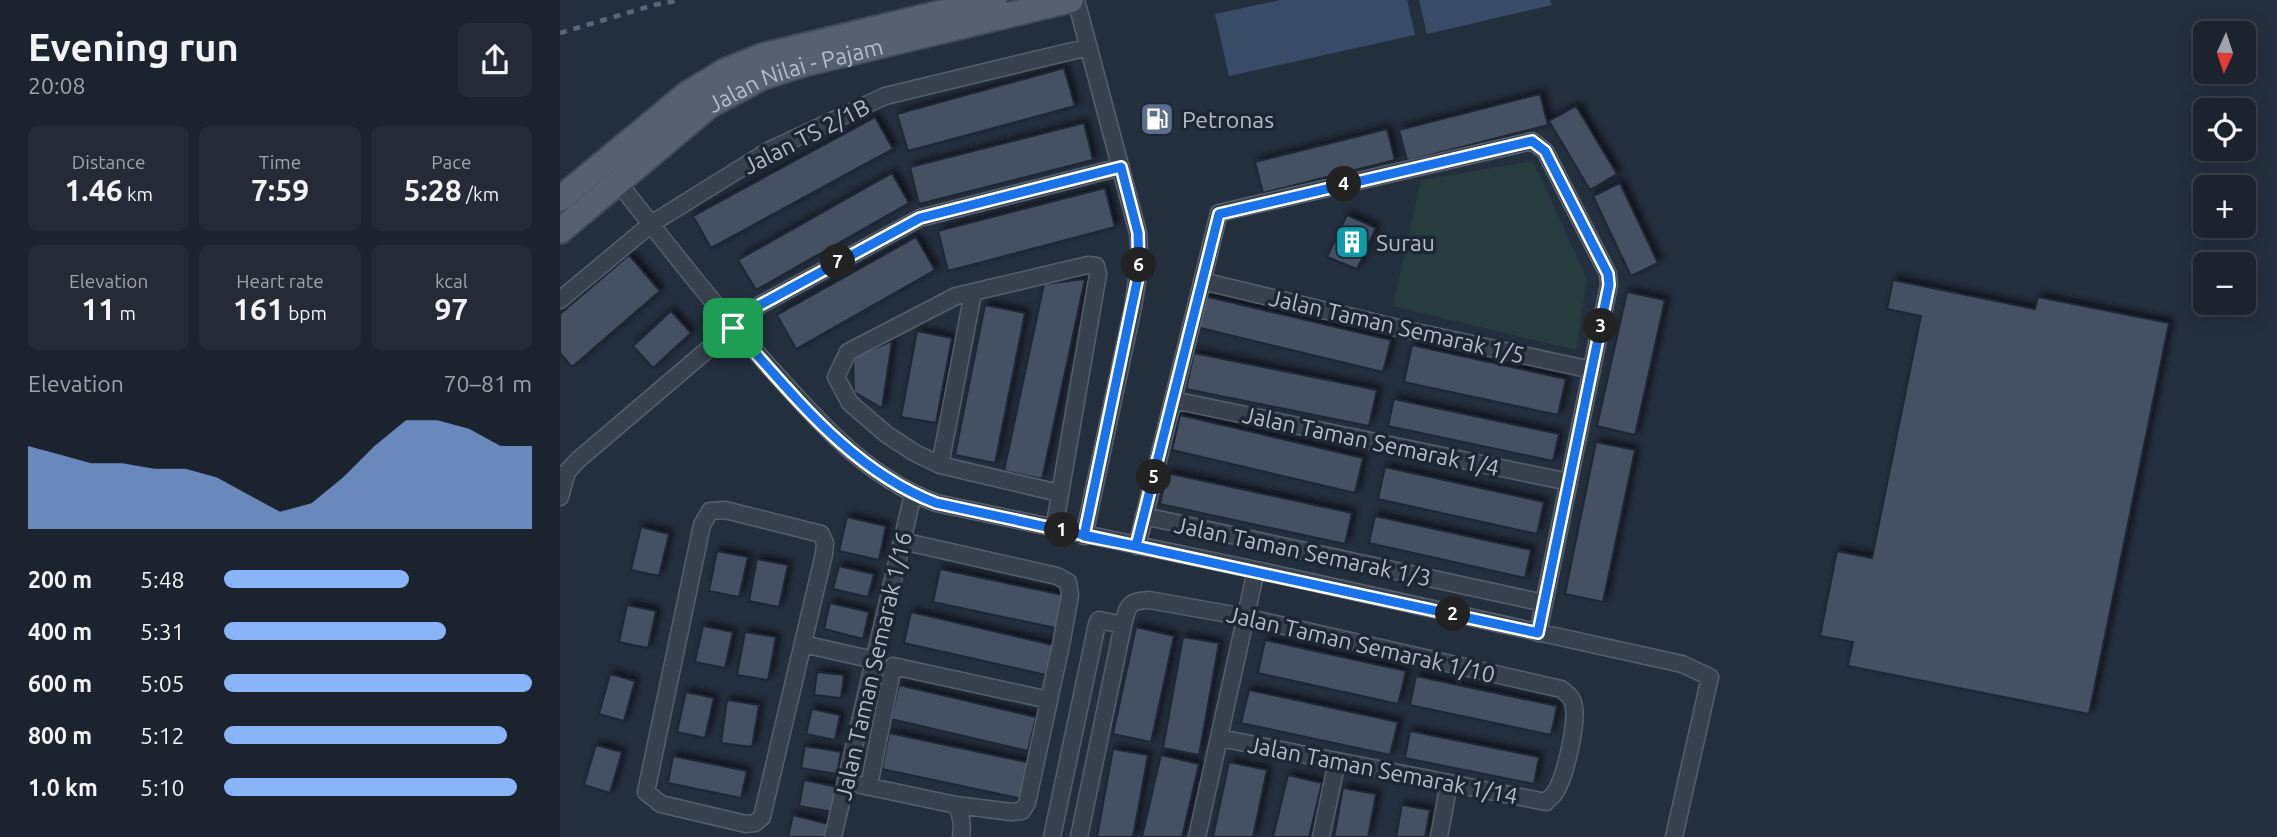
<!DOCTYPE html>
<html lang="en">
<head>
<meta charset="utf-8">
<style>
	body { margin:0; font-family:Ubuntu,sans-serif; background:#242b36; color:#f1f3f6; height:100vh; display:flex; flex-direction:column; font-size:26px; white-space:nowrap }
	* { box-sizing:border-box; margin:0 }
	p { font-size:23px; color:#a0a4aa }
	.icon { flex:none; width:38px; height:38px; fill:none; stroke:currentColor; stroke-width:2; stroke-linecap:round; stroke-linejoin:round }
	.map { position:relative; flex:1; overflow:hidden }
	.side { display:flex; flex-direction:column; background:#1b232e; width:560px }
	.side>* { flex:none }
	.needle { width:46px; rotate:183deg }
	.buttons { position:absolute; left:1633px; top:21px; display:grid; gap:14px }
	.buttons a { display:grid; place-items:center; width:63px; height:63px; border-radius:10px; background:#1b232e; box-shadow:0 4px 18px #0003,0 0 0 2px #39404a; font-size:35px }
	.pin { position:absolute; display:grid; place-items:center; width:60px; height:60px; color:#fff; margin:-30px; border-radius:14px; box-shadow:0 4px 10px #0006 }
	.km { position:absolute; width:35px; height:35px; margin:-18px; border-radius:50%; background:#222; color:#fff; font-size:19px; line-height:35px; text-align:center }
	.round { display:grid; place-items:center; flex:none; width:74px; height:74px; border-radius:10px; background:#242b36 }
	.head { display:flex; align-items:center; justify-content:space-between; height:119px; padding:0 28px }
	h1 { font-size:38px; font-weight:700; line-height:52px }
	.stats { display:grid; grid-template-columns:repeat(3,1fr); gap:10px; height:119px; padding:7px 28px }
	.stats div { display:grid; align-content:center; border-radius:10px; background:#242b36; text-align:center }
	.stats b { font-size:30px; font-weight:700 }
	.stats small { font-size:19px; font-weight:400 }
	.stats p { font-size:19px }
	.chart { height:196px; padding:14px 28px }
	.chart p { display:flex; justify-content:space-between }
	.chart svg { width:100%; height:126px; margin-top:7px; fill:#8ab4f8; opacity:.7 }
	ul { padding:0 28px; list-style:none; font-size:23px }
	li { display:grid; grid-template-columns:112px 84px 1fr; align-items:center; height:52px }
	li i { height:18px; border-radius:9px; background:#8ab4f8 }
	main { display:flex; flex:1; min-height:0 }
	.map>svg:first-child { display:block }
</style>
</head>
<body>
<main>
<section class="side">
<div class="head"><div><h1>Evening run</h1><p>20:08</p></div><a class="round"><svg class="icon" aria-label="share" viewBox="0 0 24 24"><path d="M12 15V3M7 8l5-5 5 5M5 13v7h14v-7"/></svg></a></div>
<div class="stats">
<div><p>Distance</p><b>1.46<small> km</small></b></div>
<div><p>Time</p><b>7:59</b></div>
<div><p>Pace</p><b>5:28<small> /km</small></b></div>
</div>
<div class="stats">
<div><p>Elevation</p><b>11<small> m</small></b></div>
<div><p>Heart rate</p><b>161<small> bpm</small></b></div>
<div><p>kcal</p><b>97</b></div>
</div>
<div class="chart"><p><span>Elevation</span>70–81 m</p>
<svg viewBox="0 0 160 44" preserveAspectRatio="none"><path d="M0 44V15L10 18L20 21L30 21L40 23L50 23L60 26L70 32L80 38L90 35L100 26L110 15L120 6L130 6L140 9L150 15L160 15V44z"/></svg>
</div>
<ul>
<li><b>200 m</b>5:48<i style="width:60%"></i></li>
<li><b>400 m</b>5:31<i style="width:72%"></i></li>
<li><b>600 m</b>5:05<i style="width:100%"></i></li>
<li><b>800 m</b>5:12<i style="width:92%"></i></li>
<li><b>1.0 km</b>5:10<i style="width:95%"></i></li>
</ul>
</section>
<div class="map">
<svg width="1717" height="837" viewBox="0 0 1717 837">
	<defs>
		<filter id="shadow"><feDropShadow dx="4" dy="-4" stdDeviation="3.5" flood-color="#0009"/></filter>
	</defs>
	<rect width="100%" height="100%" fill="#242f3e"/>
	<path fill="#263c3f" d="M973 161 1027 279 1016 350 833 306 861 180Z"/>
	<path fill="#394c67" d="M720 0H847L855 35 669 76 655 14Z
		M859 0H990L992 5 867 34Z"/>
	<path fill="#455162" stroke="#1f2835" stroke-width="2" filter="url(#shadow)" d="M504 68 515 106 348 151 337 114Z
		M980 94 988 125 847 161 839 130Z
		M1016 106 1057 174 1030 190 989 121Z
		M315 117 333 149 151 248 133 216Z
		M524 123 533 160 359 204 350 167Z
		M827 129 835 160 703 193 695 162Z
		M332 173 349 203 196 290 178 260Z
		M1060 183 1098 263 1071 276 1033 196Z
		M545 188 555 227 388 271 378 231Z
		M787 215 816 228 797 269 767 257Z
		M356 237 375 270 236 349 217 315Z
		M69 255 100 291 12 367 0 353V314Z
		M525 279 482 479 444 471 484 284Z
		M1333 280 1475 309 1478 297 1609 323 1529 714 1288 666 1293 642 1260 636 1277 551 1312 558 1361 316 1327 309Z
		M1067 292 1105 300 1075 435 1037 426Z
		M644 296 831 340 823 372 636 327Z
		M425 305 465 313 435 463 395 455Z
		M111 311 131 333 93 368 73 346Z
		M357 331 392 338 376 423 341 417Z
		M332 341 322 408 294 392 293 357Z
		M852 345 1006 379 998 415 844 382Z
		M634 353 817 390 809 426 626 389Z
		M834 399 999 434 993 461 828 426Z
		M620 415 803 458 795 493 612 450Z
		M1036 442 1075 450 1043 602 1005 594Z
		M825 467 984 502 977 534 818 499Z
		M607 473 792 513 785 544 600 504Z
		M815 516 971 550 965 578 809 543Z
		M287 517 326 526 319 560 279 551Z
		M81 527 109 534 99 576 71 570Z
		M157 551 188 557 179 597 149 591Z
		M197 559 228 565 219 607 189 601Z
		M279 566 314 574 308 597 273 589Z
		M380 569 503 595 496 628 373 602Z
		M270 603 309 612 303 639 264 629Z
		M67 605 96 611 88 648 59 642Z
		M351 612 493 645 486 675 344 643Z
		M143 626 173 632 165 668 135 662Z
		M576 627 614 636 591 742 553 734Z
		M185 632 216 637 208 680 177 675Z
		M623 637 659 643 639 755 603 748Z
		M705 640 846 671 838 704 698 673Z
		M257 672 284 675 281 698 254 695Z
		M50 674 75 681 64 721 39 714Z
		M856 676 997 706 991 735 850 705Z
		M339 685 476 717 468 751 331 719Z
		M689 690 838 722 830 755 681 723Z
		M126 692 154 698 145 738 117 732Z
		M167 700 199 705 192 747 161 743Z
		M252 709 280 715 275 740 246 734Z
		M850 731 979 757 974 784 845 758Z
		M329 733 471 763 463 799 322 769Z
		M36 745 62 752 50 793 24 785Z
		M245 746 281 752 277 774 241 768Z
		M553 749 588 755 573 837H537Z
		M601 755 639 764 622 837H582Z
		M113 756 187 771 181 798 108 783Z
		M669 762 707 770 693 837H653Z
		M728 775 762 783 749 837H713Z
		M244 780 278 787 273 812 239 806Z
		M783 788 816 794 808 837H774Z
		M842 805 870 810 865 837H836Z
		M233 815 272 825 270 837H228Z"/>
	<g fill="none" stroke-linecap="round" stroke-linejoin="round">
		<g stroke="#565f6c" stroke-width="19">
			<path id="street" d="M516 0 578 233C581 259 577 282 573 307L524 536
				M58 182C111 250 164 318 222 381 267 431 312 479 376 503L696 570 1122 664 1150 677 1114 837
				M642 281 842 329 1032 370
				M0 300 91 224 210 150 325 96 529 47
				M613 400 1009 482
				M380 465 413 293
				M0 497 7 472 18 460 200 305 360 218 561 167
				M165 510 261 534 265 543 264 554 202 817 195 823 186 824 101 804 86 792 142 525 150 511Z
				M584 516 984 603
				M494 529 538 274 536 266 528 265 396 296 288 352 276 377 290 403 326 434 355 453 380 465 499 493
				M342 541 497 576 508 582 510 595 502 640 467 803 462 811 451 812 396 805
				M577 546 659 213 972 141 985 151 1048 274 1049 285 978 633
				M243 644 314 660
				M301 785 396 805C402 816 403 825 401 837
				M309 786 333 666 489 700
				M273 837 353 494
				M492 837 537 624 539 620 563 625
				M519 837 563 625C568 605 568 601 589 600L685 617 1001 689C1008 694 1013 698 1014 707 1017 725 1005 779 994 794 992 797 988 799 986 802L660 738
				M637 837 696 570
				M761 837 777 761
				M879 837 889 783"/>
		</g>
		<g stroke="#414a57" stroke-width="28">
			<g id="primary">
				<path d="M0 199 127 94 165 71 202 56 434 0"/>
				<path id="s1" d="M0 231 150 105 203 77 244 64 511 0"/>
			</g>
		</g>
		<use href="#street" stroke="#38414e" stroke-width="16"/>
		<use href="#primary" stroke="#56606e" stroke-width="24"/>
		<path stroke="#5a6575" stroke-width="4.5" stroke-dasharray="7 7" stroke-linecap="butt" d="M0 33 94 5 121 0"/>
	</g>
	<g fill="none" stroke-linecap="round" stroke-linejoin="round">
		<g stroke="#fff" stroke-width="14">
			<path id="route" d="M173 328C233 394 290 470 376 503 576 547 777 588 978 633L1049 285 1048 274 985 151 972 141 659 214 576 546 524 536 579 272 578 233 561 167 360 218 200 305 173 328"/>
		</g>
		<use href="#route" stroke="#1a73e8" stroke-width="9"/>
	</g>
	<defs>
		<g id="fuel-square" transform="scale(1.75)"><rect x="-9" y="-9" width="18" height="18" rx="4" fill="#5c6f8a" stroke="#1d2633"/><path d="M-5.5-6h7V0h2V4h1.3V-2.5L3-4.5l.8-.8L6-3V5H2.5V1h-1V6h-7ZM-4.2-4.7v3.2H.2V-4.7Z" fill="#fff"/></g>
		<g id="building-square" transform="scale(1.75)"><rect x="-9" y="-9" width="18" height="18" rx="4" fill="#0f9aa8" stroke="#1d2633"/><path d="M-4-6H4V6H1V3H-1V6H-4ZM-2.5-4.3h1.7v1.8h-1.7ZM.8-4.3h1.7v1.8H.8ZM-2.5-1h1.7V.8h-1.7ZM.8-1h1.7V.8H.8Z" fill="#fff"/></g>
	</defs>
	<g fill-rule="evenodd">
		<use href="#fuel-square" x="597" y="119"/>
		<use href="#building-square" x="792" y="242"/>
	</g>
	<g text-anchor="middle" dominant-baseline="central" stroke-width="7" stroke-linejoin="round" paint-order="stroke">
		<g font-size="23" fill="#b4bcc9" stroke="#1d2633">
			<text stroke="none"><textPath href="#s1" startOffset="287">Jalan Nilai - Pajam</textPath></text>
			<text transform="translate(246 136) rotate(-27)">Jalan TS 2/1B</text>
			<text transform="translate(837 326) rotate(13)">Jalan Taman Semarak 1/5</text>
			<text transform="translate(811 441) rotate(12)">Jalan Taman Semarak 1/4</text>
			<text transform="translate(743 551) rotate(12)">Jalan Taman Semarak 1/3</text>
			<text transform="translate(801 644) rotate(13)">Jalan Taman Semarak 1/10</text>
			<text transform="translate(313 666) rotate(-77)">Jalan Taman Semarak 1/16</text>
			<text transform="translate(823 770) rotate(11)">Jalan Taman Semarak 1/14</text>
		</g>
		<g font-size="23" fill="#b4bcc9" stroke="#1d2633" text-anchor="start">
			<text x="622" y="119">Petronas</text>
			<text x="816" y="242">Surau</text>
		</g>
	</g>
</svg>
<div class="buttons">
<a><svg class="needle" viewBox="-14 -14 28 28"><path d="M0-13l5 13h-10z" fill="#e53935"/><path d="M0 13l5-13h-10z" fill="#a0a4aa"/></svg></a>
<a><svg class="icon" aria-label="locate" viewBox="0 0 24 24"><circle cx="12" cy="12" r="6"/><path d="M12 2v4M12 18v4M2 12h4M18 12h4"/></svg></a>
<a>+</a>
<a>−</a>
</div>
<div class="pin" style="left:173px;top:328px;background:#1e9e55"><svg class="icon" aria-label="arrive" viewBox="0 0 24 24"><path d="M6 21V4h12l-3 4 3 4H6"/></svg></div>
<b class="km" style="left:502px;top:530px">1</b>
<b class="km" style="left:893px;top:614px">2</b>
<b class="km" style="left:1041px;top:326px">3</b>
<b class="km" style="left:784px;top:184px">4</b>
<b class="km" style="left:594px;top:477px">5</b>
<b class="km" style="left:579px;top:265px">6</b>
<b class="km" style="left:278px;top:262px">7</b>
</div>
</main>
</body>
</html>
